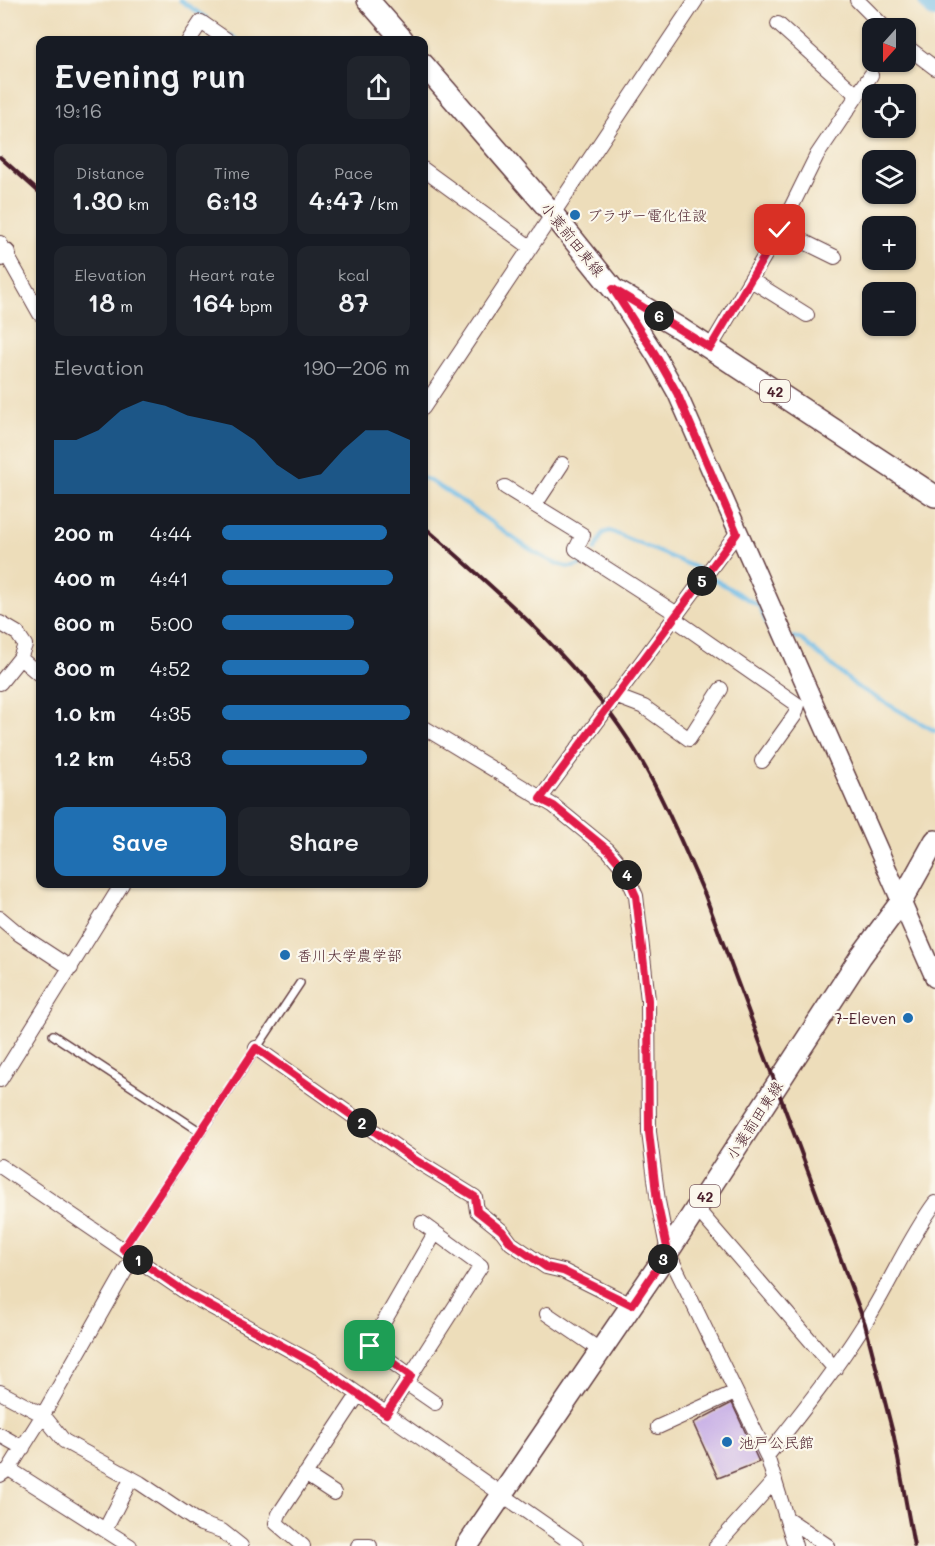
<!DOCTYPE html>
<html lang="en">
<head>
<meta charset="utf-8">
<style>
	body { margin:0; font-family:Mali,"Klee One",sans-serif; background:#20242c; color:#f1f3f6; height:100vh; display:flex; flex-direction:column; font-size:22px; white-space:nowrap }
	* { box-sizing:border-box; margin:0 }
	p { font-size:20px; color:#9ea1a6 }
	.icon { flex:none; width:33px; height:33px; fill:none; stroke:currentColor; stroke-width:2; stroke-linecap:round; stroke-linejoin:round }
	.map { position:relative; flex:1; overflow:hidden }
	.panel { position:absolute; left:36px; top:36px; width:392px; height:852px; display:flex; flex-direction:column; background:#171b24; border-radius:12px; box-shadow:0 2px 4px #0004 }
	.panel>* { flex:none }
	.needle { width:39px; rotate:201deg }
	.tools { position:absolute; left:862px; top:18px; display:grid; gap:12px }
	.tools a { display:grid; place-items:center; width:54px; height:54px; border-radius:12px; background:#171b24; box-shadow:0 2px 4px #0004; font-size:30px }
	.pin { position:absolute; display:grid; place-items:center; width:51px; height:51px; color:#fff; margin:-26px; border-radius:12px; box-shadow:0 3px 9px #0006 }
	.km { position:absolute; width:30px; height:30px; margin:-15px; border-radius:50%; background:#222; color:#fff; font-size:16px; line-height:30px; text-align:center }
	.round { display:grid; place-items:center; flex:none; width:63px; height:63px; border-radius:12px; background:#20242c }
	.headline { display:flex; align-items:center; justify-content:space-between; height:102px; padding:0 18px }
	h1 { font-size:33px; font-weight:600; line-height:45px }
	.metrics { display:grid; grid-template-columns:repeat(3,1fr); gap:9px; height:102px; padding:6px 18px }
	.metrics div { display:grid; align-content:center; border-radius:12px; background:#20242c; text-align:center }
	.metrics b { font-size:26px; font-weight:600 }
	.metrics small { font-size:16px; font-weight:400 }
	.metrics p { font-size:16px }
	.chart { height:168px; padding:12px 18px }
	.chart p { display:flex; justify-content:space-between }
	.chart svg { width:100%; height:108px; margin-top:6px; fill:#1f6fb2; opacity:.7 }
	.action { display:flex; gap:12px; margin-top:auto; padding:12px 18px }
	.action a { flex:1; height:69px; border-radius:12px; background:#1f6fb2; color:#fff; font-size:24px; font-weight:600; line-height:69px; text-align:center }
	.action a+a { background:#20242c; color:#f1f3f6 }
	ul { padding:0 18px; list-style:none; font-size:20px }
	li { display:grid; grid-template-columns:96px 72px 1fr; align-items:center; height:45px }
	li i { height:15px; border-radius:8px; background:#1f6fb2 }
	.map>svg:first-child { display:block }
</style>
</head>
<body>
<div class="map">
<svg width="935" height="1546" viewBox="0 0 935 1546">
	<rect width="100%" height="100%" fill="#fbf7ec"/>
	<filter id="ink" filterUnits="userSpaceOnUse"><feTurbulence type="fractalNoise" baseFrequency=".0167" numOctaves="2"/><feDisplacementMap in="SourceGraphic" scale="12" xChannelSelector="R" yChannelSelector="G"/><feConvolveMatrix kernelMatrix="1 2 1 2 8 2 1 2 1" color-interpolation-filters="sRGB"/></filter>
	<filter id="wash" filterUnits="userSpaceOnUse"><feTurbulence type="fractalNoise" baseFrequency=".008" numOctaves="4" result="noise"/><feDisplacementMap in="SourceGraphic" scale="24" xChannelSelector="R" yChannelSelector="G"/><feGaussianBlur stdDeviation="1.35" result="paint"/><feColorMatrix in="noise" values="0 0 0 0 0 0 0 0 0 0 0 0 0 0 0 0 0 1.4 0 .05"/><feComposite in="paint" operator="in"/></filter>
	<g filter="url(#wash)">
		<rect width="100%" height="100%" fill="#edddba"/>
		<g fill="none" stroke-linecap="round" stroke-linejoin="round">
			<path stroke="#6cbae6" stroke-width="4" d="M180 0 206 18
				M230 35 237 40
				M423 478C459 492 541 568 571 567 576 567 581 564 585 563
				M595 550 603 533 610 531 699 569
				M714 579 759 606 773 638
				M794 637 802 640 856 686 935 731"/>
			<path stroke="#6cbae6" stroke-width="24" d="M930 0 935 6"/>
		</g>
		<g id="blocks">
			<path fill="#c5abe6" d="M732 1403 759 1462 718 1478 693 1423Z"/>
		</g>
	</g>
	<g filter="url(#ink)">
		<use href="#blocks" fill-opacity="0" stroke="#623c40" stroke-width="1.5"/>
		<g fill="none" stroke-linecap="round" stroke-linejoin="round">
			<g stroke="#623c40" stroke-width="10">
				<path id="lane" d="M53 1035 201 1132
					M123 1249 300 983"/>
			</g>
			<g stroke="#623c40" stroke-width="16">
				<path id="street" d="M857 0 885 28
					M778 24 857 95
					M189 40 201 22 227 40
					M906 46 935 68
					M423 169 530 247
					M780 230 835 257
					M0 243 40 314
					M751 280 807 315
					M710 348 780 230 817 155 871 75
					M423 408 696 0
					M505 487 583 535 576 549 677 614
					M535 505 562 464
					M673 618 798 705 795 715 762 761
					M0 623 17 633 25 645 20 658 0 683
					M20 658 40 675
					M615 696 644 707 689 739 721 689
					M423 727 554 806 608 850 624 869 636 896 648 1000 649 1132 658 1201 668 1252 767 1456 795 1546
					M540 799 737 533
					M0 918 19 934 71 968
					M256 1048 415 1160 475 1197 477 1211 502 1231 511 1243 546 1267 563 1271 631 1305
					M0 1080 122 884
					M0 1166 188 1294 315 1364 576 1546
					M696 1208 835 1369
					M547 1314 600 1350
					M411 1376 370 1346 435 1233
					M406 1383 435 1403
					M0 1392 43 1415 64 1441 140 1483 201 1524 222 1531 241 1546
					M386 1414 481 1266 422 1223
					M658 1427 735 1392
					M0 1435 23 1448
					M767 1456C800 1414 834 1372 863 1326 889 1286 907 1241 935 1203
					M9 1469 130 1546
					M305 1474 334 1493
					M0 1475 9 1469 43 1415 133 1257
					M788 1519 828 1546
					M105 1530 127 1487
					M303 1546 276 1523 279 1514 358 1395
					M358 1546H370
					M716 1546 775 1480"/>
			</g>
			<g stroke="#623c40" stroke-width="21">
				<path id="secondary" d="M0 257 6 253
					M613 289 655 354 677 393 935 978"/>
			</g>
			<g stroke="#623c40" stroke-width="24">
				<path id="primary" d="M368 0 403 40
					M423 64 552 213 613 289 679 328 935 496
					M467 1546 668 1252 861 956 901 902 935 841"/>
			</g>
			<use href="#lane" stroke="#fff" stroke-width="7"/>
			<use href="#street" stroke="#fff" stroke-width="14"/>
			<use href="#secondary" stroke="#fff" stroke-width="18"/>
			<use href="#primary" stroke="#fff" stroke-width="21"/>
			<path stroke="#4a1f2b" stroke-width="4" d="M0 157 40 193
				M423 526C501 594 584 665 638 755 664 799 684 848 705 895L865 1324 894 1437 914 1546"/>
		</g>
	</g>
	<g fill="none" stroke-linecap="round" stroke-linejoin="round" filter="url(#ink)">
		<g stroke="#fff" stroke-width="12">
			<path id="route" d="M370 1346 411 1376 386 1414 315 1364 188 1294 123 1249 256 1048 415 1160 475 1197 477 1211 502 1231 511 1243 546 1267 563 1271 632 1305 668 1252 657 1201 649 1132 648 1000 636 896 624 869 608 850 554 806 540 799 737 533 677 393 655 354 613 289 710 348 780 230"/>
		</g>
		<use href="#route" stroke="#e11d48" stroke-width="8"/>
	</g>
	<g fill="#1f6fb2" stroke="#fbf7ec" stroke-width="2">
		<circle cx="575" cy="215" r="6"/>
		<circle cx="285" cy="955" r="6"/>
		<circle cx="908" cy="1018" r="6"/>
		<circle cx="727" cy="1442" r="6"/>
	</g>
	<g text-anchor="middle" dominant-baseline="central" stroke-width="4.5" stroke-linejoin="round" paint-order="stroke">
		<g fill="#fbf7ec" stroke="#7f6065" stroke-width="1.5">
			<rect x="760" y="380" width="30" height="22" rx="4.5"/>
			<rect x="690" y="1185" width="30" height="22" rx="4.5"/>
		</g>
		<g font-size="14" font-weight="bold" fill="#4a1f2b">
			<text x="775" y="391">42</text>
			<text x="705" y="1196">42</text>
		</g>
		<g font-size="15" fill="#4a1f2b" stroke="#fbf7ec" text-anchor="start">
			<text x="587" y="215">ブラザー電化住設</text>
			<text x="297" y="955">香川大学農学部</text>
			<text x="896" y="1018" text-anchor="end">7-Eleven</text>
			<text x="739" y="1442">池戸公民館</text>
		</g>
		<g font-size="15" fill="#4a1f2b" stroke="#fbf7ec">
			<text transform="translate(573 239) rotate(51)">小蓑前田東線</text>
			<text transform="translate(754 1120) rotate(-57)">小蓑前田東線</text>
		</g>
	</g>
</svg>
<div class="tools">
<a><svg class="needle" viewBox="-14 -14 28 28"><path d="M0-13l5 13h-10z" fill="#e53935"/><path d="M0 13l5-13h-10z" fill="#9ea1a6"/></svg></a>
<a><svg class="icon" aria-label="locate" viewBox="0 0 24 24"><circle cx="12" cy="12" r="6"/><path d="M12 2v4M12 18v4M2 12h4M18 12h4"/></svg></a>
<a><svg class="icon" aria-label="layers" viewBox="0 0 24 24"><path d="M12 4l9 5-9 5-9-5zM3 14l9 5 9-5"/></svg></a>
<a>+</a>
<a>−</a>
</div>
<div class="pin" style="left:370px;top:1346px;background:#1e9e55"><svg class="icon" aria-label="arrive" viewBox="0 0 24 24"><path d="M6 21V4h12l-3 4 3 4H6"/></svg></div>
<div class="pin" style="left:780px;top:230px;background:#d93025"><svg class="icon" aria-label="check" viewBox="0 0 24 24"><path d="M5 12l5 5 9-10"/></svg></div>
<b class="km" style="left:138px;top:1260px">1</b>
<b class="km" style="left:362px;top:1123px">2</b>
<b class="km" style="left:663px;top:1259px">3</b>
<b class="km" style="left:627px;top:875px">4</b>
<b class="km" style="left:702px;top:581px">5</b>
<b class="km" style="left:659px;top:316px">6</b>
<section class="panel">
<div class="headline"><div><h1>Evening run</h1><p>19:16</p></div><a class="round"><svg class="icon" aria-label="share" viewBox="0 0 24 24"><path d="M12 15V3M7 8l5-5 5 5M5 13v7h14v-7"/></svg></a></div>
<div class="metrics">
<div><p>Distance</p><b>1.30<small> km</small></b></div>
<div><p>Time</p><b>6:13</b></div>
<div><p>Pace</p><b>4:47<small> /km</small></b></div>
</div>
<div class="metrics">
<div><p>Elevation</p><b>18<small> m</small></b></div>
<div><p>Heart rate</p><b>164<small> bpm</small></b></div>
<div><p>kcal</p><b>87</b></div>
</div>
<div class="chart"><p><span>Elevation</span>190–206 m</p>
<svg viewBox="0 0 160 44" preserveAspectRatio="none"><path d="M0 44V22L10 22L20 18L30 10L40 6L50 8L60 12L70 14L80 16L90 22L100 32L110 38L120 36L130 26L140 18L150 18L160 22V44z"/></svg>
</div>
<ul>
<li><b>200 m</b>4:44<i style="width:88%"></i></li>
<li><b>400 m</b>4:41<i style="width:91%"></i></li>
<li><b>600 m</b>5:00<i style="width:70%"></i></li>
<li><b>800 m</b>4:52<i style="width:78%"></i></li>
<li><b>1.0 km</b>4:35<i style="width:100%"></i></li>
<li><b>1.2 km</b>4:53<i style="width:77%"></i></li>
</ul>
<div class="action"><a>Save</a><a>Share</a></div>
</section>
</div>
</body>
</html>
